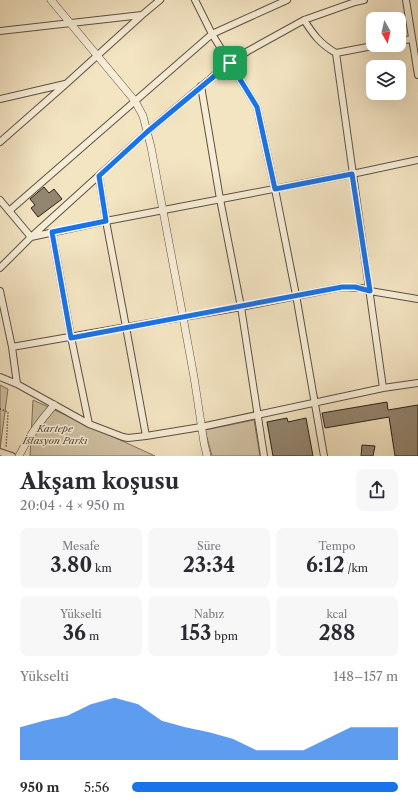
<!DOCTYPE html>
<html lang="tr">
<head>
<meta charset="utf-8">
<style>
	body { margin:0; font-family:"Libre Caslon Text",serif; background:#f7f7f7; color:#2b2b33; height:100vh; display:flex; flex-direction:column; font-size:15px; white-space:nowrap }
	* { box-sizing:border-box; margin:0 }
	p { font-size:13px; color:#7c7c81 }
	.icon { flex:none; width:22px; height:22px; fill:none; stroke:currentColor; stroke-width:2; stroke-linecap:round; stroke-linejoin:round }
	.map { position:relative; height:456px; overflow:hidden }
	.sheet { display:flex; flex-direction:column; background:#fff; flex:1 }
	.sheet>* { flex:none }
	.needle { width:26px; rotate:172deg }
	.buttons { position:absolute; left:366px; top:12px; display:grid; gap:8px }
	.buttons a { display:grid; place-items:center; width:40px; height:40px; border-radius:8px; background:#fff; box-shadow:0 4px 16px #0002; font-size:20px }
	.pin { position:absolute; display:grid; place-items:center; width:34px; height:34px; color:#fff; margin:-17px; border-radius:8px; box-shadow:0 2px 6px #0006 }
	.round { display:grid; place-items:center; flex:none; width:42px; height:42px; border-radius:8px; background:#f7f7f7 }
	.head { display:flex; align-items:center; justify-content:space-between; height:68px; padding:0 20px }
	h1 { font-size:22px; font-weight:700; line-height:30px }
	.figures { display:grid; grid-template-columns:repeat(3,1fr); gap:6px; height:68px; padding:4px 20px }
	.figures div { display:grid; align-content:center; border-radius:8px; background:#f7f7f7; text-align:center }
	.figures b { font-size:20px; font-weight:700 }
	.figures small { font-size:11px; font-weight:400 }
	.figures p { font-size:11px }
	.chart { height:112px; padding:8px 20px }
	.chart p { display:flex; justify-content:space-between }
	.chart svg { width:100%; height:72px; margin-top:4px; fill:#1a73e8; opacity:.7 }
	ul { padding:0 20px; list-style:none; font-size:13px }
	li { display:grid; grid-template-columns:64px 48px 1fr; align-items:center; height:30px }
	li i { height:10px; border-radius:5px; background:#1a73e8 }
	.map>svg:first-child { display:block }
</style>
</head>
<body>
<div class="map">
<svg width="418" height="456" viewBox="0 0 418 456">
	<rect width="100%" height="100%" fill="#f3e4c2"/>
	<filter id="stains"><feTurbulence type="fractalNoise" baseFrequency=".005" numOctaves="4"/><feColorMatrix values="0 0 0 0 .2 0 0 0 0 .09 0 0 0 0 .02 0 0 0 .5 -.17"/></filter>
	<radialGradient id="worn" r=".72"><stop offset=".6" stop-color="#630" stop-opacity="0"/><stop offset="1" stop-color="#630" stop-opacity=".3"/></radialGradient>
	<path fill="#d1c3a5" stroke="#7e725e" d="M0 385 8 389 0 449Z
		M33 400 155 456H30Z
		M254 420 260 456H212L205 430Z"/>
	<path fill="#938670" stroke="#2a2118" d="M44 187 49 193 54 189 62 199 38 217 31 208 35 205 30 199Z
		M387 402 388 410 418 405V456H395L389 417 325 428 322 413Z
		M287 418 288 422 306 418 313 456H273L267 422Z
		M362 445 375 446 373 456H361Z"/>
	<g fill="none" stroke-linecap="round" stroke-linejoin="round">
		<g stroke="#5c5242" stroke-width="8">
			<path id="minor" d="M195 0 212 34 257 107 275 189 296 295 324 456
				M406 0 418 75
				M355 2 364 0
				M304 20C313 34 320 44 336 53 351 165 368 276 383 388
				M0 31 142 15
				M399 41 412 39
				M336 53 378 45
				M201 86 220 199 241 307 264 456
				M0 99 65 84
				M0 142 67 83 142 15 160 0
				M99 176 106 221 126 327 146 436
				M0 200 31 237 106 221 352 174 418 160
				M9 211 212 34 287 0
				M52 232 71 337 89 424
				M0 268 31 237 147 132 229 63 248 51 304 20 355 2V0
				M0 291 12 347 17 384 89 424 123 437 128 438 146 436 201 427 383 388 418 383
				M12 347 241 307 342 287 362 288 370 291 418 299
				M0 377 17 384
				M0 452 12 456"/>
		</g>
		<g stroke="#5c5242" stroke-width="8">
			<path id="tertiary" d="M51 0 135 101 143 116 151 147 183 317 194 377 204 443 207 456
				M19 456C28 437 40 421 54 405"/>
		</g>
		<path stroke="#2a2118" stroke-width="1.5" stroke-dasharray="1 2" stroke-linecap="butt" d="M0 409 8 412 6 448"/>
		<use href="#minor" stroke="#f7edd7" stroke-width="6"/>
		<use href="#tertiary" stroke="#f7edd7" stroke-width="7"/>
	</g>
	<g fill="none" stroke-linecap="round" stroke-linejoin="round">
		<g stroke="#fff" stroke-width="8">
			<path id="route" d="M230 63 257 107 275 189 352 174 370 291 355 287H342L71 338 52 232 106 221 99 176 147 132Z"/>
		</g>
		<use href="#route" stroke="#1a73e8" stroke-width="5"/>
	</g>
	<g text-anchor="middle" dominant-baseline="central" stroke-width="3" stroke-linejoin="round" paint-order="stroke">
		<g font-size="10" font-style="italic" fill="#5c5242" stroke="#f7edd7">
			<text x="55" y="428">Kartepe<tspan x="55" dy="12">İstasyon Parkı</tspan></text>
		</g>
	</g>
	<rect width="100%" height="100%" filter="url(#stains)"/>
	<rect width="100%" height="100%" fill="url(#worn)"/>
</svg>
<div class="buttons">
<a><svg class="needle" viewBox="-14 -14 28 28"><path d="M0-13l5 13h-10z" fill="#e53935"/><path d="M0 13l5-13h-10z" fill="#7c7c81"/></svg></a>
<a><svg class="icon" aria-label="layers" viewBox="0 0 24 24"><path d="M12 4l9 5-9 5-9-5zM3 14l9 5 9-5"/></svg></a>
</div>
<div class="pin" style="left:230px;top:63px;background:#1e9e55"><svg class="icon" aria-label="arrive" viewBox="0 0 24 24"><path d="M6 21V4h12l-3 4 3 4H6"/></svg></div>
</div>
<section class="sheet">
<div class="head"><div><h1>Akşam koşusu</h1><p>20:04 · 4 × 950 m</p></div><a class="round"><svg class="icon" aria-label="share" viewBox="0 0 24 24"><path d="M12 15V3M7 8l5-5 5 5M5 13v7h14v-7"/></svg></a></div>
<div class="figures">
<div><p>Mesafe</p><b>3.80<small> km</small></b></div>
<div><p>Süre</p><b>23:34</b></div>
<div><p>Tempo</p><b>6:12<small> /km</small></b></div>
</div>
<div class="figures">
<div><p>Yükselti</p><b>36<small> m</small></b></div>
<div><p>Nabız</p><b>153<small> bpm</small></b></div>
<div><p>kcal</p><b>288</b></div>
</div>
<div class="chart"><p><span>Yükselti</span>148–157 m</p>
<svg viewBox="0 0 160 44" preserveAspectRatio="none"><path d="M0 44V24L10 20L20 17L30 10L40 6L50 10L60 20L70 24L80 27L90 31L100 38L110 38L120 38L130 31L140 24L150 24L160 24V44z"/></svg>
</div>
<ul>
<li><b>950 m</b>5:56<i style="width:100%"></i></li>
</ul>
</section>
</body>
</html>
